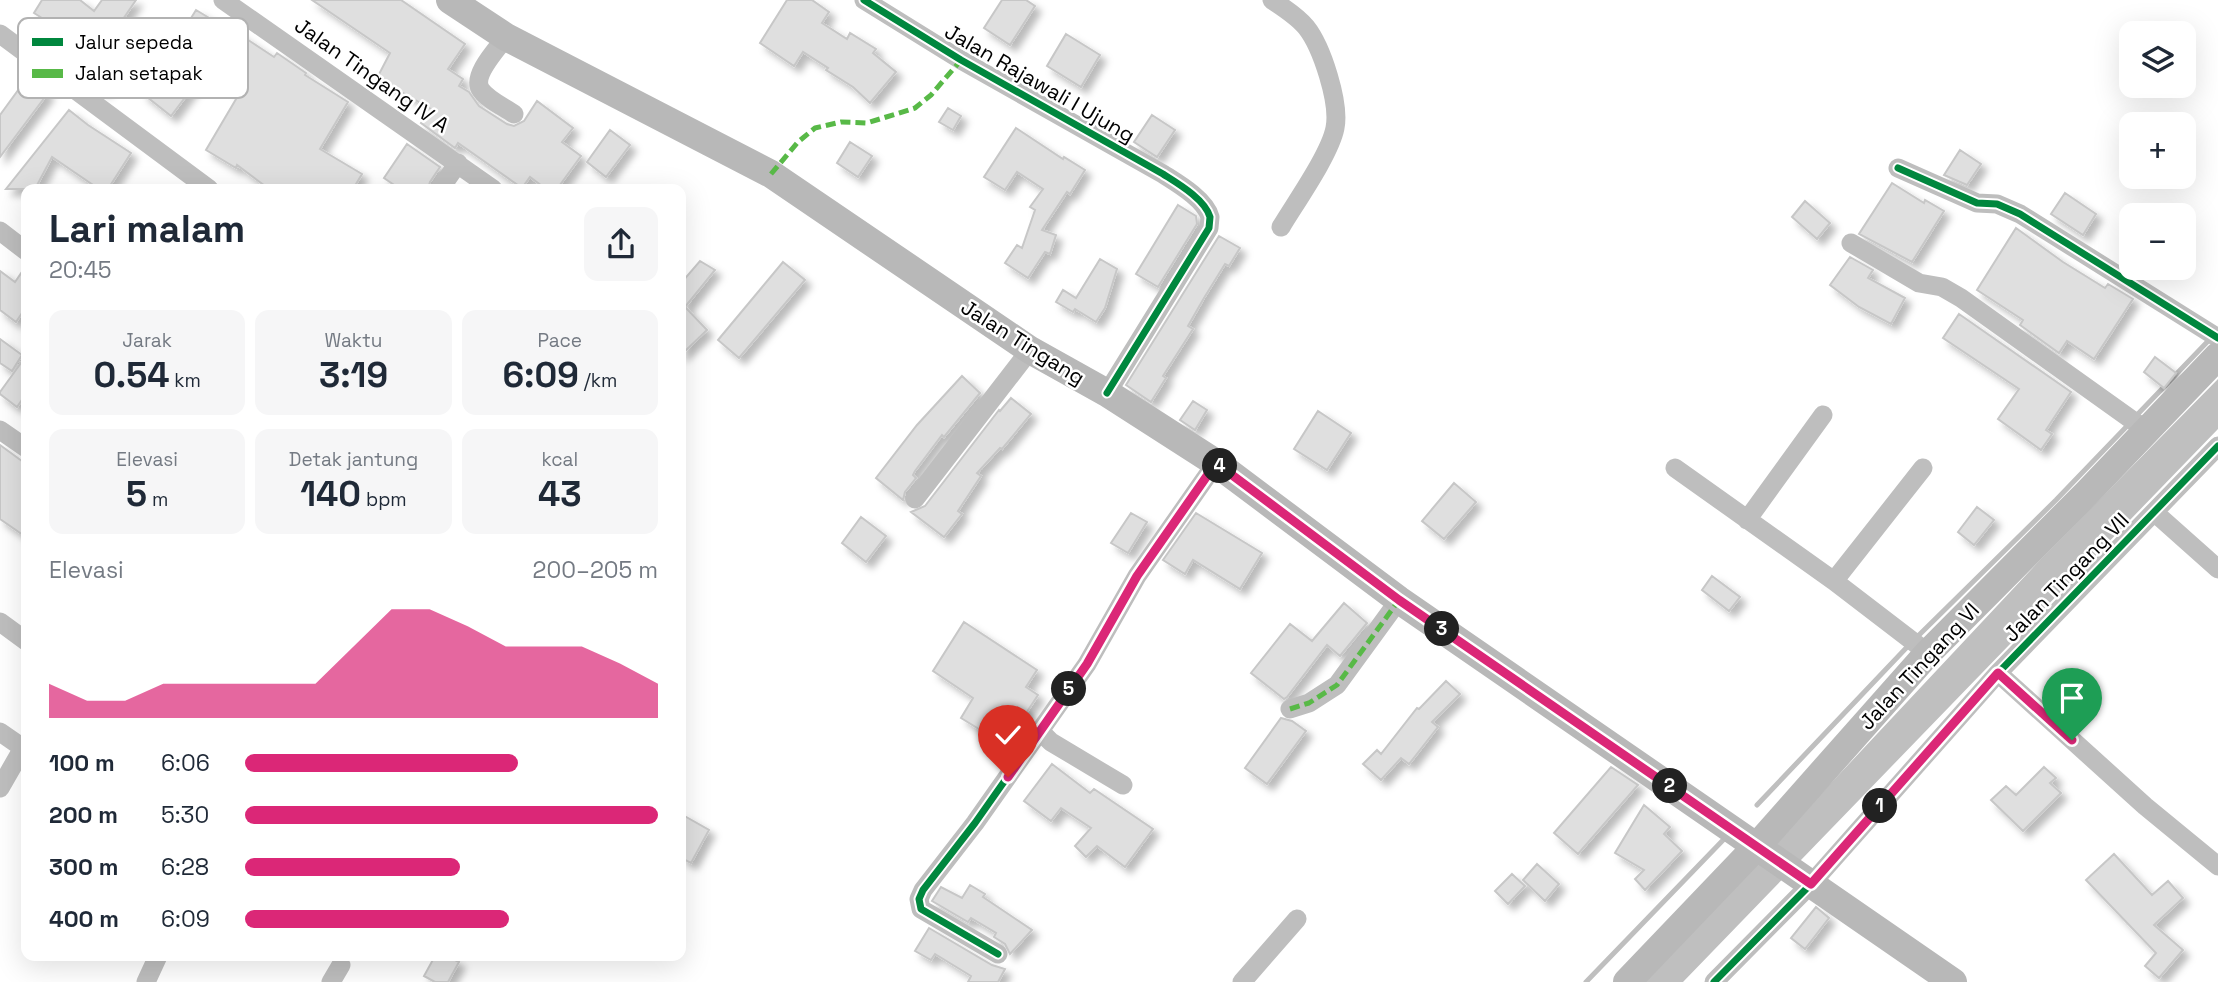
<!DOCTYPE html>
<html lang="id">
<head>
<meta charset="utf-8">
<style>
	body { margin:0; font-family:"Space Grotesk",sans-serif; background:#f6f6f7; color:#1f2937; height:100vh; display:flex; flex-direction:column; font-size:26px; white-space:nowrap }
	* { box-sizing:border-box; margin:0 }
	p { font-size:23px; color:#747a83 }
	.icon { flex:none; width:38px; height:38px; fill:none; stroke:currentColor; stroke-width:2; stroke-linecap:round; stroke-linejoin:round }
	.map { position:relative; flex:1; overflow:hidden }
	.details { position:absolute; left:21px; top:184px; width:665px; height:777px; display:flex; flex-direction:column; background:#fff; border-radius:14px; box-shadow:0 7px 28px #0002 }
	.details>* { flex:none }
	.tools { position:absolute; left:2119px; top:21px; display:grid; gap:14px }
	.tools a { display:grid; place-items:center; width:77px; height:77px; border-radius:14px; background:#fff; box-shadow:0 7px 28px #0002; font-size:35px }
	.pin { position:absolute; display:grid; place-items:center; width:60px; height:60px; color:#fff; margin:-72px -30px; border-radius:50% 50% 50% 0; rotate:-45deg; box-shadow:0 0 7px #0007 }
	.pin .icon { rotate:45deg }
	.km { position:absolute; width:35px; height:35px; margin:-18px; border-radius:50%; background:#222; color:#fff; font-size:19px; line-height:35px; text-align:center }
	.round { display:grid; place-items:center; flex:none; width:74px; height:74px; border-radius:14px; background:#f6f6f7 }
	.overview { display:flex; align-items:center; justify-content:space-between; height:119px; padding:0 28px }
	h1 { font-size:38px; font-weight:700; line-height:52px }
	.metrics { display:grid; grid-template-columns:repeat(3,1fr); gap:10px; height:119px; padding:7px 28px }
	.metrics div { display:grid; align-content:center; border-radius:14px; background:#f6f6f7; text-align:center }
	.metrics b { font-size:35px; font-weight:700 }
	.metrics small { font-size:19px; font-weight:400 }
	.metrics p { font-size:19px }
	.chart { height:196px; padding:14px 28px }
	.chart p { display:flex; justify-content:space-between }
	.chart svg { width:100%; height:126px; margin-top:7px; fill:#db2777; opacity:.7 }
	ul { padding:0 28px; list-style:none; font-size:23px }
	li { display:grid; grid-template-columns:112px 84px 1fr; align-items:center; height:52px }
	li i { height:18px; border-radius:9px; background:#db2777 }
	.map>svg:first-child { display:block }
</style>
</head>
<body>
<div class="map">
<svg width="2218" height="982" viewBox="0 0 2218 982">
	<defs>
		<filter id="shadow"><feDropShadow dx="6" dy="6" stdDeviation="3.5" flood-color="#0004"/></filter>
	</defs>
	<rect width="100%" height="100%" fill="#fff"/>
	<path fill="#bfbfbf" d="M2218 379V429L1683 982H1641L1773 845 2040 560Z"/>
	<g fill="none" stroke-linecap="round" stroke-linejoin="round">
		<path stroke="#bfbfbf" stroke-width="5" d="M2135 417 2211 338
			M1916 638 2056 500 2129 424
			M1757 805 1909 645
			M1586 982 1727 836"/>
	</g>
	<path fill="#dfdfdf" stroke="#c7c7c7" stroke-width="2" filter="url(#shadow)" d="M42 0H80L94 11 102 0H136L117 28 137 43 104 91 55 58 69 35 34 13Z
		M312 0H401L465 44 448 69 463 79 459 86 469 92 479 106 507 124 514 126 524 121 537 101 573 128 562 142 581 156 557 189H546L530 177 522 188 458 143 455 148 421 123 431 109 377 78 390 53Z
		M787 0H812L829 12 822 23 847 39 850 33 876 49 873 53 896 72 870 103 853 87 826 70 828 68 803 52 794 66 760 43Z
		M1002 0H1026L1035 6 1010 45 984 28Z
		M196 10 226 28 227 26 274 57 277 53 306 73 305 75 348 102 320 149 362 174 353 189H269L237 165 236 168 206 150 239 94 205 71 171 116 142 93 176 48 173 47Z
		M1066 34 1100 55 1081 87 1047 66Z
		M27 78 48 93 0 157V115Z
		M948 108 961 116 953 130 939 122Z
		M69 110 88 125 131 153 108 189H99L52 157 35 189H6Z
		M1152 115 1175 130 1157 157 1134 142Z
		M1016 128 1063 159 1064 157 1085 170 1070 194 1067 192 1042 230 1056 235 1050 254 1045 252 1028 278 1005 263 1017 245 1022 248 1035 210 1030 207 1043 189 1017 172 1005 190 984 177Z
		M610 130 630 145 606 177 587 162Z
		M850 142 872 156 858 177 837 163Z
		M407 144 440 167 430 182 428 189H400L384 178Z
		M1960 150 1981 164 1967 185 1944 175Z
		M1892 183 1924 203 1925 200 1944 211 1912 262 1859 234Z
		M2065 193 2096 214 2083 235 2051 214Z
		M1805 201 1830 223 1817 239 1792 217Z
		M1178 205 1196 216 1197 224 1158 287 1136 274Z
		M2016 228 2063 262 2105 288 2108 284 2133 299 2094 359 2067 341 2059 353 2020 325 2023 320 1977 290Z
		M1219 236 1240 248 1229 266 1225 264 1204 298 1188 326 1193 329 1163 376 1166 378 1151 402 1126 385Z
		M1850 257 1873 270 1868 278 1905 298 1891 324 1859 307 1830 285Z
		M1100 259 1117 269 1105 308 1096 322 1075 309 1073 312 1056 302 1063 290 1076 298Z
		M700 261 715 270 685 307 707 330 681 355V283Z
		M783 262 805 280 739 358 718 340Z
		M26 266V307L16 322 0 310V271L15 282Z
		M1959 314 2071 392 2046 430 2052 434 2041 450 1998 419 2019 389 1943 338Z
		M0 339 22 355 12 371 0 363Z
		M26 356V394L17 407 0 394V392Z
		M2155 357 2176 373 2164 388 2144 372Z
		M962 376 980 393 944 437 942 435 915 471 913 475 916 478 905 492 903 500 876 478 917 425Z
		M1011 398 1031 414 1002 449 1000 448 977 473 981 476 958 511 962 514 944 537 911 512 925 506 999 410 1000 411Z
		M1193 401 1207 410 1195 430 1180 420Z
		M1318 411 1351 433 1327 470 1294 449Z
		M0 445 26 464V537L0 519Z
		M1454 483 1476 502 1444 539 1422 521Z
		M1977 507 1994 520 1974 545 1958 532Z
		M1131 513 1147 522 1128 553 1111 543Z
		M1196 513 1262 553 1240 589 1193 560 1185 574 1163 560Z
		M861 517 886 536 866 562 842 543Z
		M1712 576 1740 597 1729 611 1702 590Z
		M1344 603 1367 623 1340 656 1327 645 1287 697 1284 699 1251 673 1290 624 1312 641Z
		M964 622 1037 670 1026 687 1038 695 1017 727 1003 718 992 737 961 718 973 698 933 671Z
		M1446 681 1460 694 1432 722 1438 727 1409 764 1401 758 1381 780 1363 764 1377 750 1381 754 1417 708 1419 709Z
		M1281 718 1292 721 1306 731 1267 784 1245 768Z
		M1052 764 1090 793 1094 789 1153 829 1125 867 1097 846 1086 857 1075 846 1091 828 1061 808 1051 821 1024 801Z
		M1611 767 1638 785 1578 854 1554 833Z
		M2044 767 2056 778 2050 783 2061 793 2023 831 1991 800 2006 786 2016 795Z
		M1644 805 1670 827 1664 834 1682 851 1645 890 1635 879 1644 870 1615 853Z
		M681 814 709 830 691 863 681 858Z
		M2114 854 2152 895 2168 881 2183 898 2154 925 2183 950 2159 978 2145 966 2156 953 2086 880Z
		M1537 864 1559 884 1545 901 1523 880Z
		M1512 874 1525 886 1508 904 1495 891Z
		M970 885 985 894 983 897 1032 930 1010 954 1005 944 994 937 996 933 971 918 968 922 932 901 941 887 962 898Z
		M1816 907 1829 918 1805 949 1791 938Z
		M929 928 992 965 1005 969 998 982H968L971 976 935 954 931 960 915 951Z
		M435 956H447L459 962 448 982H435L424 976Z"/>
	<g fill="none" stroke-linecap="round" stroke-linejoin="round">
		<path stroke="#bebebe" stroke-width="19" d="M223 0 493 189
			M864 0 961 60 1163 174C1177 183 1205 199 1210 217 1210 217 1209 228 1209 228L1107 393
			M1272 0C1284 8 1297 16 1306 27 1322 47 1340 103 1335 128 1330 154 1296 202 1281 227
			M0 34 209 189
			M506 37C497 49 471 76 481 90 488 100 504 107 514 114
			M1898 168 1977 203 1997 204 2020 214 2218 338
			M440 189 458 163
			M0 231 26 251
			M1851 243 1919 283 1942 287 1961 298 2146 430
			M0 430 26 448
			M1675 468 1834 581 1928 653
			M915 499 1030 350
			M2154 512 2218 569
			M1747 520 1823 415
			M1834 581 1923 468
			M0 622 26 641
			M1998 673 2145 806 2218 866
			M1290 709 1309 703 1337 685 1399 600
			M1040 731 1051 742 1123 785
			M0 732 26 750
			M0 788 23 748
			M998 954 921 909 919 899 923 890 975 823 1087 664 1137 576 1216 463
			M146 982 158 956
			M331 982 341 965
			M1242 982 1297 919
			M1714 982 1811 884 1998 673 2218 446"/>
		<path stroke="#b8b8b8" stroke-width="28" d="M450 0 506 37 771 174 1030 350 1107 393 1216 463 1399 600 1953 982
			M1627 982 1757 846 1928 653 2087 493 2218 356"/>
		<path stroke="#58b947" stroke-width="5" stroke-dasharray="10 5" stroke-linecap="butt" d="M771 174 798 142 815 128 841 122 867 123 915 108 931 95 961 60
			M1290 709 1309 703 1337 685 1399 600"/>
		<g stroke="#fff" stroke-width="11">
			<path id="cycleway" d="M864 0 961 60 1163 174C1177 183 1205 199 1210 217 1210 217 1209 228 1209 228L1107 393
				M1898 168 1977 203 1997 204 2020 214 2218 338
				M998 954 921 909 919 899 923 890 975 823 1087 664 1137 576 1216 463
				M1714 982 1811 884 1998 673 2218 446"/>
		</g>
		<use href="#cycleway" stroke="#00873e" stroke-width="7"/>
	</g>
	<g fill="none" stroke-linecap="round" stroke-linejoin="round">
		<g stroke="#fff" stroke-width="14">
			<path id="route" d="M1008 777 1087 664 1137 576 1216 463 1399 600 1811 884 1998 673 2072 740"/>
		</g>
		<use href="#route" stroke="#db2777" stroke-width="9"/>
	</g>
	<g text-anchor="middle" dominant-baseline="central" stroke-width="5" stroke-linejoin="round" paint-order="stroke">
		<g font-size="21" fill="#000" stroke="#fff">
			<text transform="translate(372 75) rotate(35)">Jalan Tingang IV A</text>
			<text transform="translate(1040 83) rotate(30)">Jalan Rajawali I Ujung</text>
			<text transform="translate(1023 342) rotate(32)">Jalan Tingang</text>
			<text transform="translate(2066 577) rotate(-46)">Jalan Tingang VII</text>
			<text transform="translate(1919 666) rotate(-47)">Jalan Tingang VI</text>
		</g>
	</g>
	<rect x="18" y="18" width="230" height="80" rx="10" fill="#fff" stroke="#b2b2b2" stroke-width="2"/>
	<rect x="32" y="38" width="31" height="8" fill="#00873e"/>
	<rect x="32" y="69" width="31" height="9" fill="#58b947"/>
	<g font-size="19" fill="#000">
		<text x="75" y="49">Jalur sepeda</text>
		<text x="75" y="80">Jalan setapak</text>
	</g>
</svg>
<div class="tools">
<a><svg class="icon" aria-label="layers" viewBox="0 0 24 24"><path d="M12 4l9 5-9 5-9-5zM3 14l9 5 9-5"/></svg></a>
<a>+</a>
<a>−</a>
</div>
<div class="pin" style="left:2072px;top:740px;background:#1e9e55"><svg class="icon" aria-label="arrive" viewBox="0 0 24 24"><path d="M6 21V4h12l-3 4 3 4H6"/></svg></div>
<div class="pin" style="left:1008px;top:777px;background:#d93025"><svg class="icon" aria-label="check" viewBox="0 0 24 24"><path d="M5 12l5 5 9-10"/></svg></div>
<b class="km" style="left:1880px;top:806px">1</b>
<b class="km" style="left:1670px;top:786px">2</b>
<b class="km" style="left:1442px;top:629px">3</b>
<b class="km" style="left:1220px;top:466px">4</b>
<b class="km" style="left:1069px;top:689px">5</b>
<section class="details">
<div class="overview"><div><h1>Lari malam</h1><p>20:45</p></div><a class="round"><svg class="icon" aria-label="share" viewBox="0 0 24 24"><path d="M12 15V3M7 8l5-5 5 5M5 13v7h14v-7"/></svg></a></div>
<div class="metrics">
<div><p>Jarak</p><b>0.54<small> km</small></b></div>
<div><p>Waktu</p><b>3:19</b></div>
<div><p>Pace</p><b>6:09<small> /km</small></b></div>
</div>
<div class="metrics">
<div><p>Elevasi</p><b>5<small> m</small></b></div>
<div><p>Detak jantung</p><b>140<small> bpm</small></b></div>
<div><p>kcal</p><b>43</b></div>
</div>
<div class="chart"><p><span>Elevasi</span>200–205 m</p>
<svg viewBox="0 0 160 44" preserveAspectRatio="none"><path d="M0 44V32L10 38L20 38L30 32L40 32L50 32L60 32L70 32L80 19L90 6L100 6L110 12L120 19L130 19L140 19L150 25L160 32V44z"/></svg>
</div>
<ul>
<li><b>100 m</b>6:06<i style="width:66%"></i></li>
<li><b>200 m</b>5:30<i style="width:100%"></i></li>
<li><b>300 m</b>6:28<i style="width:52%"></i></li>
<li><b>400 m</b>6:09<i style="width:64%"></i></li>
</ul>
</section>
</div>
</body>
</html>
